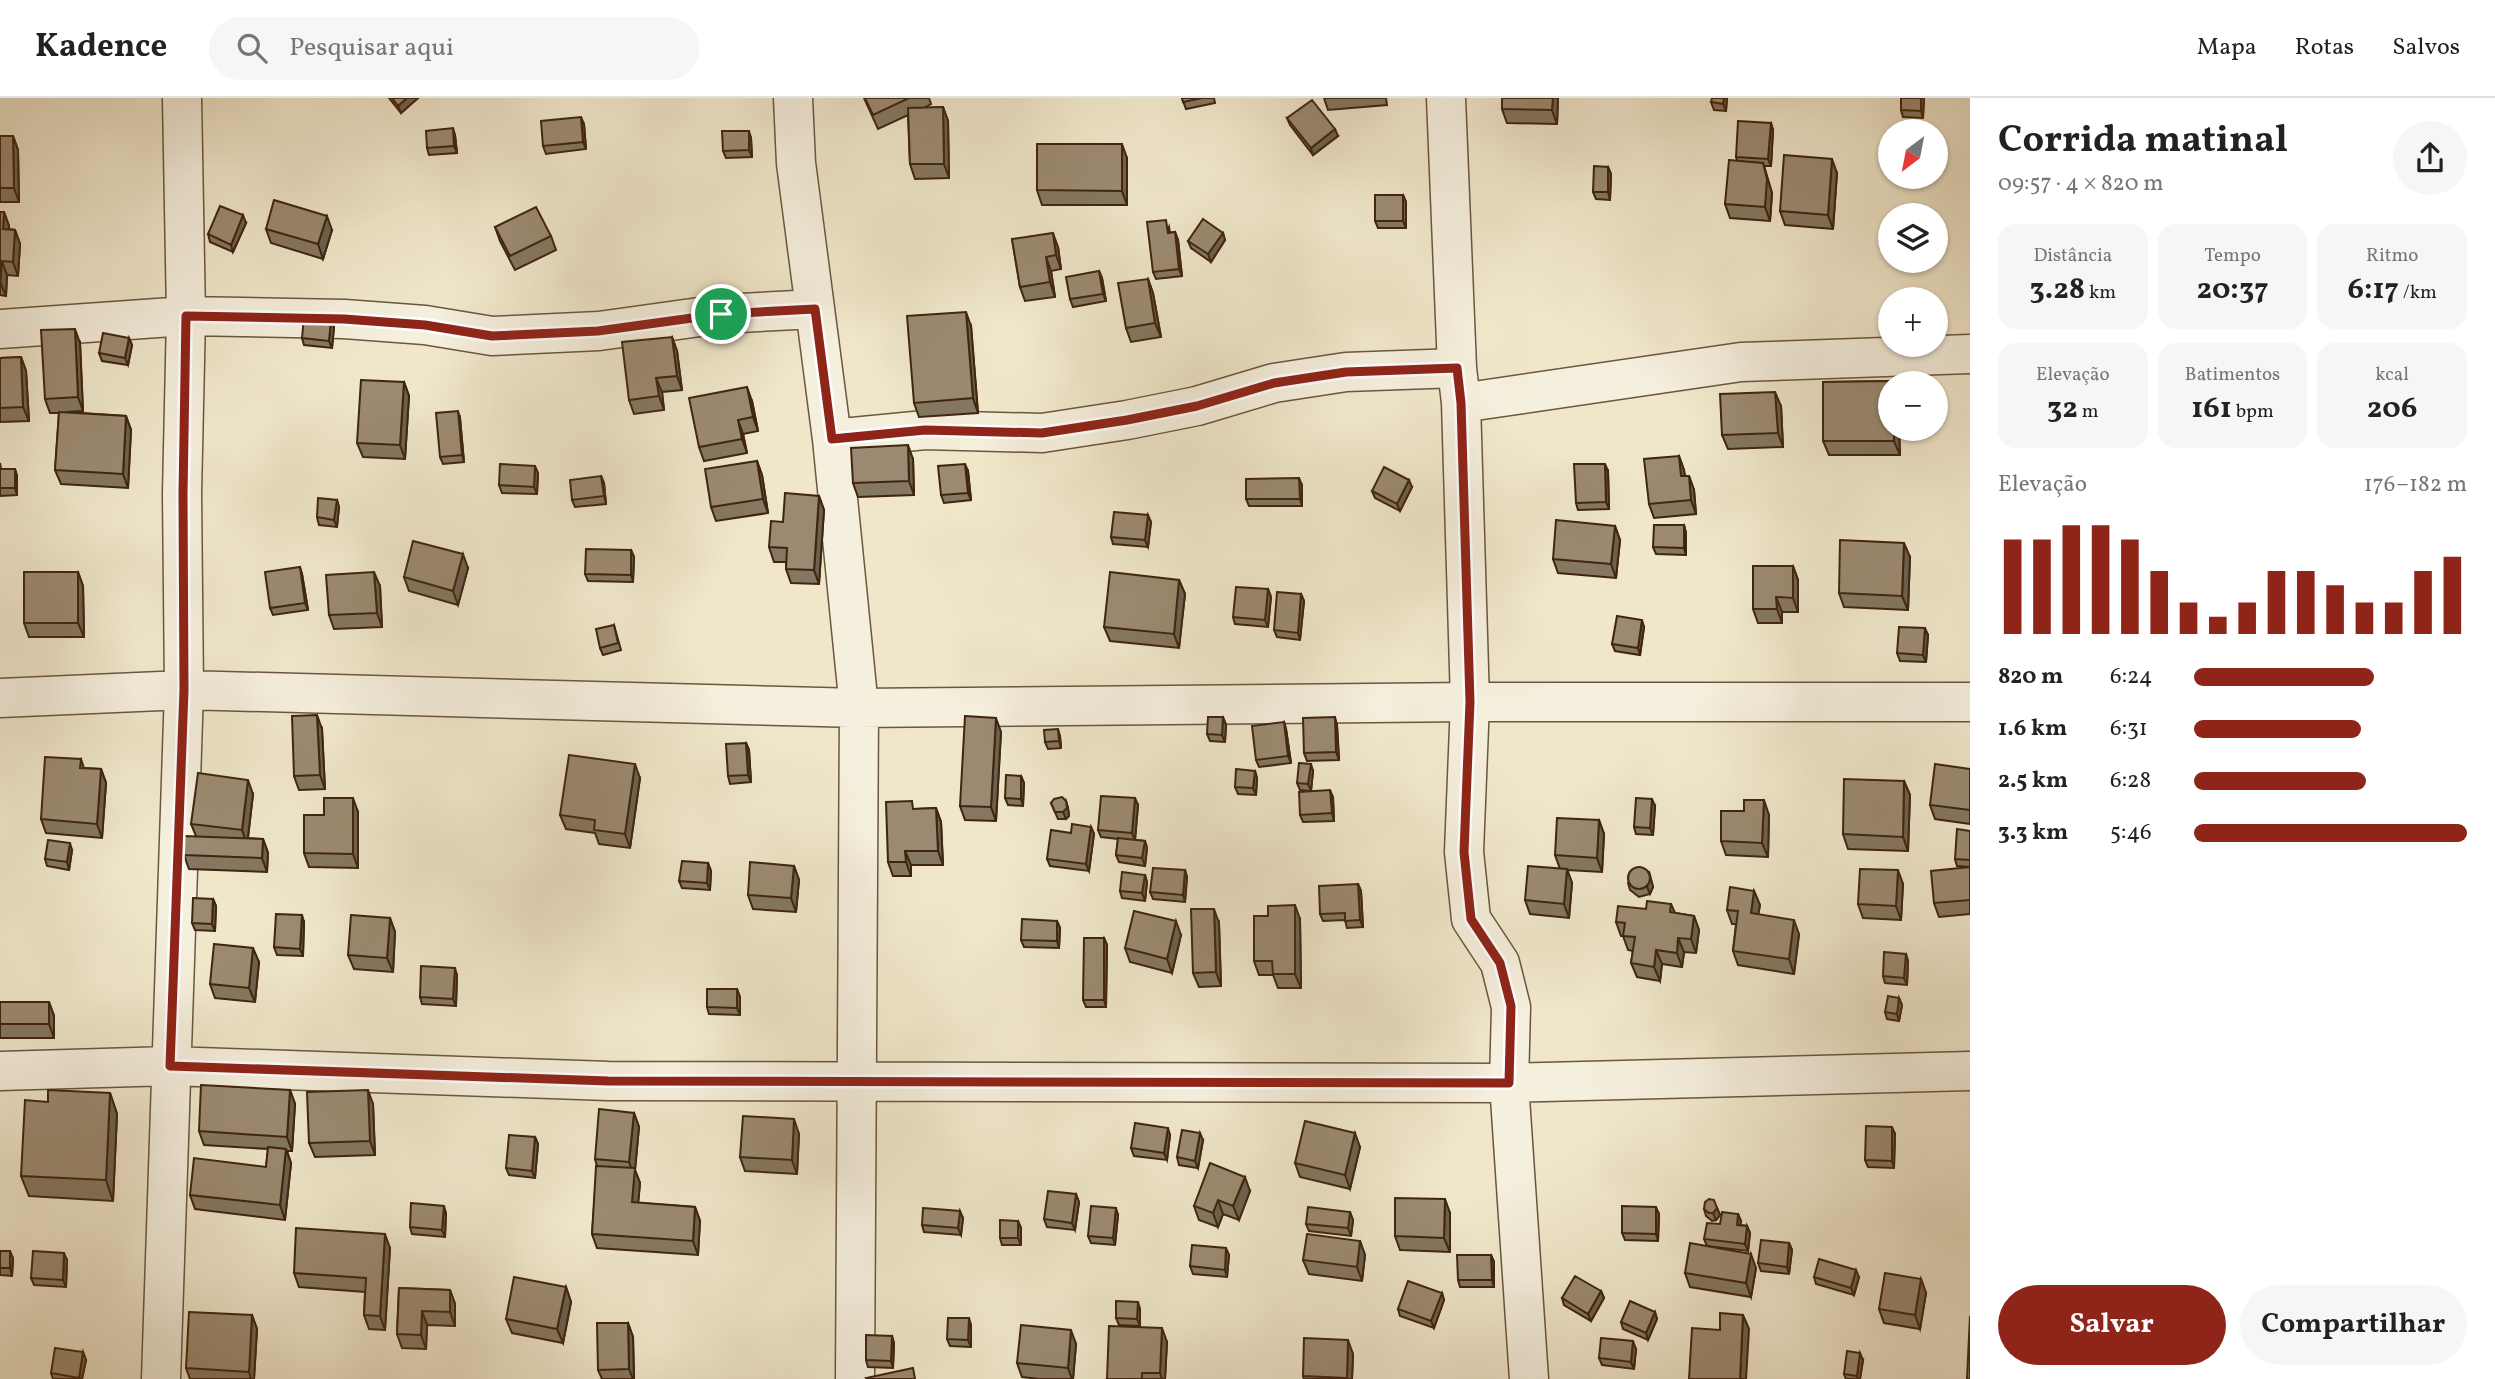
<!DOCTYPE html>
<html lang="pt">
<head>
<meta charset="utf-8">
<style>
	body { margin:0; font-family:Vollkorn,serif; background:#f6f6f6; color:#222; height:100vh; display:flex; flex-direction:column; font-size:26px; white-space:nowrap }
	* { box-sizing:border-box; margin:0 }
	p { font-size:23px; color:#767676 }
	.icon { flex:none; width:38px; height:38px; fill:none; stroke:currentColor; stroke-width:2; stroke-linecap:round; stroke-linejoin:round }
	.map { position:relative; flex:1; overflow:hidden }
	.sheet { display:flex; flex-direction:column; background:#fff; width:525px }
	.sheet>* { flex:none }
	.needle { width:46px; rotate:212deg }
	.fabs { position:absolute; left:1878px; top:21px; display:grid; gap:14px }
	.fabs a { display:grid; place-items:center; width:70px; height:70px; border-radius:50%; background:#fff; box-shadow:0 2px 5px #0004; font-size:35px }
	.pin { position:absolute; display:grid; place-items:center; width:60px; height:60px; color:#fff; margin:-30px; border:4px solid #fff; border-radius:50%; box-shadow:0 2px 7px #0007 }
	.round { display:grid; place-items:center; flex:none; width:74px; height:74px; border-radius:37px; background:#f6f6f6 }
	.headline { display:flex; align-items:center; justify-content:space-between; height:119px; padding:0 28px }
	h1 { font-size:38px; font-weight:700; line-height:52px }
	.metrics { display:grid; grid-template-columns:repeat(3,1fr); gap:10px; height:119px; padding:7px 28px }
	.metrics div { display:grid; align-content:center; border-radius:18px; background:#f6f6f6; text-align:center }
	.metrics b { font-size:30px; font-weight:700 }
	.metrics small { font-size:19px; font-weight:400 }
	.metrics p { font-size:19px }
	.chart { height:196px; padding:14px 28px }
	.chart p { display:flex; justify-content:space-between }
	.chart svg { width:100%; height:126px; margin-top:7px; stroke:#8f2418; stroke-width:6 }
	.cta { display:flex; gap:14px; margin-top:auto; padding:14px 28px }
	.cta a { flex:1; height:80px; border-radius:42px; background:#8f2418; color:#fff; font-size:28px; font-weight:700; line-height:80px; text-align:center }
	.cta a+a { background:#f6f6f6; color:#222 }
	ul { padding:0 28px; list-style:none; font-size:23px }
	li { display:grid; grid-template-columns:112px 84px 1fr; align-items:center; height:52px }
	li i { height:18px; border-radius:9px; background:#8f2418 }
	header { display:flex; align-items:center; gap:42px; box-sizing:border-box; height:98px; padding:0 35px; background:#fff; border-bottom:2px solid #e0e0e0 }
	header strong { font-size:33px }
	nav { display:flex; gap:38px; margin-inline-start:auto; font-size:24px }
	.search { width:490px; height:63px; background:#f6f6f6; display:flex; align-items:center; gap:18px; box-sizing:border-box; padding:0 24px; border-radius:38px; color:#767676; font-size:26px }
	main { display:flex; flex:1; min-height:0 }
	.map>svg:first-child { display:block }
</style>
</head>
<body>
<header>
<strong>Kadence</strong>
<div class="search"><svg class="icon" aria-label="search" viewBox="0 0 24 24"><circle cx="10" cy="10" r="6"/><path d="M15 15l6 6"/></svg>Pesquisar aqui</div>
<nav><a>Mapa</a><a>Rotas</a><a>Salvos</a></nav>
</header>
<main>
<div class="map">
<svg width="1970" height="1281" viewBox="0 0 1970 1281">
	<rect width="100%" height="100%" fill="#f0e7cb"/>
	<filter id="stains"><feTurbulence type="fractalNoise" baseFrequency=".00286" numOctaves="4"/><feColorMatrix values="0 0 0 0 .2 0 0 0 0 .09 0 0 0 0 .02 0 0 0 .5 -.17"/></filter>
	<radialGradient id="worn" r=".72"><stop offset=".6" stop-color="#630" stop-opacity="0"/><stop offset="1" stop-color="#630" stop-opacity=".3"/></radialGradient>
	<g fill="none" stroke-linecap="round" stroke-linejoin="round">
		<g stroke="#6b563e" stroke-width="41">
			<path id="minor" d="M793 0 796 65 832 341 859 610 855 1281
				M1446 0 1457 270 1461 305 1470 604 1464 754 1471 821 1500 865 1511 909 1509 985 1529 1281
				M0 231 186 218 344 221 425 227 492 238 599 233 721 216 815 211
				M1461 305 1741 264 1970 256
				M832 341 925 332 1042 335 1127 322 1197 308 1274 285 1346 274 1457 270
				M0 600 184 592 859 610 1470 604H1970
				M0 973 170 968 608 983 1509 985 1970 973
				M161 1281 184 592 182 395 186 218 182 0"/>
		</g>
		<use href="#minor" stroke="#f5efdd" stroke-width="38"/>
	</g>
	<path fill="#857761" stroke="#3f250f" stroke-width="2" d="M389 0H418L401 15Z
		M864 0H929L931 6 924 10 943 9 948 23 949 80 915 81 910 66 908 17 878 31Z
		M1182 0H1214L1215 5 1186 11Z
		M1324 0H1386L1387 7 1328 12Z
		M1502 0H1558L1557 26 1507 25 1502 11Z
		M1727 0 1726 13 1714 12 1711 4Z
		M1901 0H1924L1923 20 1903 19 1901 12Z
		M1287 20 1338 38 1313 57 1290 27Z
		M1771 25 1773 32 1771 68H1764L1772 95 1770 123 1730 120 1725 106 1737 62 1736 59Z
		M584 26 586 51 546 56 543 48Z
		M455 37 457 55 429 57 427 50Z
		M0 38H13L18 52 19 104H0Z
		M751 40 752 59 726 60 723 53Z
		M1127 60V107H1042L1037 92Z
		M1608 69 1611 76 1610 102 1596 101 1593 94Z
		M1837 75 1833 131 1785 127 1780 113Z
		M1403 97 1406 104V130H1378L1375 123Z
		M0 114H4L9 128V131L15 132 20 146 18 178 7 177 6 198 0 197Z
		M246 125 233 154 210 144 208 136Z
		M495 129 551 138 556 152 515 172 500 143Z
		M1169 129 1170 135 1175 134 1178 142 1182 178 1156 181 1153 174Z
		M266 131 332 132 323 161 271 145Z
		M1223 135 1225 142 1211 164 1191 150 1188 143Z
		M1012 141 1058 149 1061 171 1051 173 1055 199 1025 203 1020 189Z
		M1099 173 1102 180 1106 203 1073 209 1070 201Z
		M1148 181 1153 195 1161 239 1131 244 1126 230Z
		M971 228 978 315 919 319 914 305Z
		M334 229 332 250 304 247 302 240Z
		M672 239 677 253 682 292 662 294 664 312 634 316 629 302Z
		M129 240 132 247 128 267 102 263 99 255Z
		M80 245 83 313 66 314 126 318 131 332 128 390 61 386 55 372 59 315H50L45 301Z
		M21 259 26 273 29 323 0 324V260Z
		M1893 283 1894 285H1890V331H1899L1900 357H1829L1823 343V284Z
		M404 284 409 298 405 361 363 359 357 345Z
		M752 303 758 333 743 336 747 355 704 363 699 349Z
		M1781 308 1783 349 1728 351 1722 337Z
		M460 320 464 364 443 366 440 359Z
		M1679 358 1684 372 1685 378H1689L1694 392 1696 416 1654 420 1649 406Z
		M913 361 914 397 858 399 853 385Z
		M757 363 762 377 768 415 716 423 711 409Z
		M0 365 1 371H15L17 378V397L0 398Z
		M968 373 971 402 944 405 941 397Z
		M1608 373 1609 411 1578 412 1576 405Z
		M538 375 537 396 502 395 499 387Z
		M601 378 604 385 606 406 575 409 572 402Z
		M1302 387V408H1249L1246 401Z
		M1412 389 1400 413 1375 400 1372 393Z
		M819 398 824 412 819 486 791 485 786 471V464H774L769 449 783 424Z
		M337 402 339 409 337 429 319 427 317 419Z
		M1151 424 1148 449 1113 446 1111 439Z
		M1684 427 1686 435V457L1656 456 1653 449Z
		M1615 428 1620 442 1616 480 1558 475 1553 461Z
		M631 452 634 459 633 484 588 483 585 476Z
		M1910 459 1908 512 1844 509 1839 495Z
		M1793 468 1798 482V514H1782V525H1758L1753 511Z
		M468 470 458 507 409 493 404 479Z
		M78 474 83 488 84 539H29L24 525Z
		M302 476 308 512 273 517 270 510Z
		M1179 482 1185 496 1179 550 1110 543 1104 529Z
		M380 488 382 529 334 531 329 517Z
		M1268 491 1271 499 1268 529 1235 526 1233 519Z
		M1301 496 1304 503 1300 542 1277 539 1274 532Z
		M614 527 621 552 603 557 600 550Z
		M1644 529 1640 557 1615 553 1612 546Z
		M1928 537 1926 564 1900 563 1897 555Z
		M1223 619 1226 627 1225 644 1210 643 1207 636Z
		M1284 624 1286 631 1291 665 1259 669 1256 662Z
		M1337 627 1339 662 1307 663 1304 655Z
		M322 631 325 691 299 692 294 678Z
		M1001 634 996 723 965 722 960 708Z
		M1060 638 1061 650 1048 651 1045 644Z
		M746 645 749 652 751 684 730 686 728 678Z
		M81 661 84 670 101 671 106 685 102 740 46 735 41 721Z
		M1970 671V726L1935 721 1930 707Z
		M1255 673 1257 680 1256 697 1238 696 1235 689Z
		M1313 673 1311 693 1333 699 1334 723 1303 724 1300 717 1310 693 1300 692 1297 685Z
		M1021 678 1024 685 1023 708 1008 707 1005 700Z
		M640 680 630 750 599 746 595 735 566 731 560 717Z
		M1904 683 1910 697 1908 753 1848 751 1843 736Z
		M253 696 248 740 263 741 268 755 267 774 189 771 184 757 196 738 191 726Z
		M1066 703 1068 710 1069 718 1066 721H1058L1051 705Z
		M1138 707 1135 742 1145 743 1147 750 1145 768 1119 764 1116 757 1118 741 1101 739 1098 732Z
		M1655 708 1653 737 1636 736 1634 729Z
		M936 710 941 724 943 767H911V778H893L888 764 915 711Z
		M358 714V770L309 769 304 755Z
		M1769 717 1768 759 1726 757 1721 743Z
		M1599 722 1604 736 1602 774 1567 772 1572 785 1569 820 1530 816 1525 802 1560 771 1555 757Z
		M1091 729 1094 736 1089 773 1050 768 1047 761 1071 735Z
		M1970 733V769L1957 768 1955 761Z
		M72 752 69 772 47 768 45 761Z
		M708 765 711 773 710 792 682 790 679 783Z
		M794 768 799 782 796 814 753 811 748 797Z
		M1970 769V816L1939 819 1934 805Z
		M1185 772 1187 779 1185 804 1153 801 1150 794Z
		M1649 774 1653 789 1650 796 1639 799 1630 792 1628 785Z
		M1145 777 1147 784 1145 803 1122 800 1120 793Z
		M1358 786 1361 793 1363 829 1347 830 1345 822 1323 823 1320 816Z
		M1903 786 1901 822 1863 820 1858 806Z
		M1754 793 1760 807 1758 816 1799 836 1794 876 1738 867 1733 853 1736 826H1732L1727 812Z
		M213 801 216 808 215 833 195 832 192 825Z
		M1671 806 1675 815 1694 818 1699 832 1696 855 1684 854 1682 869 1662 866 1660 883 1637 879 1631 865 1633 853 1628 852 1623 838H1621L1616 824 1646 811Z
		M390 820 395 834 393 874 354 871 348 857Z
		M1300 821 1301 890H1278L1273 877H1259L1254 863Z
		M1057 823 1060 830 1059 850 1024 849 1021 842Z
		M304 824 303 858 277 857 274 849Z
		M1219 825 1221 888 1199 889 1193 875Z
		M1181 837 1172 875 1130 864 1125 850Z
		M1104 840 1107 847 1106 909H1086L1083 902Z
		M1906 856 1908 863 1907 887 1885 885 1883 878Z
		M259 864 255 904 215 900 210 886Z
		M457 877 456 908 422 906 420 899Z
		M737 891 740 899V917L709 916 707 909Z
		M1899 900 1902 907 1899 923 1887 921 1885 914Z
		M0 904H49L54 918V940H0Z
		M290 992 295 1006 292 1053H287L291 1065 285 1122 195 1111 190 1097 266 1069 268 1051 204 1047 199 1033Z
		M110 995 117 1016 113 1103 29 1098 21 1078 48 1004Z
		M373 1006 375 1057 315 1059 309 1045Z
		M634 1015 639 1029 635 1072 640 1085 638 1105 695 1109 700 1123 698 1157 597 1150 592 1136 597 1068 595 1061Z
		M799 1036 797 1076 745 1073 740 1059Z
		M1895 1036 1894 1070 1868 1069 1865 1062Z
		M1170 1037 1167 1062 1134 1058 1131 1050Z
		M535 1039 538 1046 535 1080 509 1077 506 1070Z
		M1203 1042 1198 1070 1179 1067 1177 1059Z
		M1360 1049 1350 1091 1300 1079 1295 1065Z
		M1250 1093 1239 1122 1223 1116 1218 1129 1199 1122 1194 1108Z
		M1076 1096 1079 1104 1075 1132 1047 1129 1044 1121Z
		M1717 1110 1720 1117 1716 1122 1712 1123 1706 1118 1704 1111Z
		M1350 1114 1353 1122 1351 1138 1309 1133 1306 1126Z
		M446 1115 445 1139 412 1136 410 1129Z
		M1450 1115V1154L1400 1152 1395 1138Z
		M1659 1116 1658 1143 1625 1142 1622 1135Z
		M1738 1116 1741 1123 1740 1127 1747 1128 1750 1135 1748 1153 1707 1148 1704 1141 1720 1126Z
		M1118 1117 1115 1147 1091 1145 1088 1138Z
		M963 1120 961 1137 924 1134 922 1127Z
		M1018 1123 1021 1130V1147H1002L1000 1140Z
		M1360 1143 1365 1157 1362 1183 1309 1176 1303 1162Z
		M1789 1145 1792 1152 1789 1176 1761 1173 1758 1165Z
		M390 1150 385 1232 369 1231 364 1217 365 1194 299 1189 294 1175Z
		M0 1153 13 1160 12 1178 0 1177Z
		M1229 1157 1227 1179 1193 1176 1190 1168Z
		M1491 1157 1494 1164V1189H1460L1458 1182Z
		M67 1162 66 1189 34 1187 31 1180Z
		M1756 1170 1751 1199 1690 1189 1685 1175Z
		M1814 1179H1859L1854 1197 1816 1186Z
		M1921 1181 1926 1195 1920 1231 1884 1225 1879 1211Z
		M566 1189 571 1204 563 1245 512 1235 506 1221Z
		M399 1190 450 1192 455 1206V1228L427 1227 426 1251 402 1250 397 1236Z
		M1601 1193 1604 1200 1591 1223 1564 1207 1562 1200Z
		M1442 1195 1444 1202 1434 1230 1400 1218 1398 1211Z
		M1140 1211V1228L1119 1227 1116 1220Z
		M1655 1214 1657 1221 1648 1242 1623 1231 1621 1224Z
		M252 1217 257 1231 254 1281H190L186 1270Z
		M628 1225 633 1239 634 1281H602L598 1272Z
		M971 1227V1249L950 1248 947 1241Z
		M892 1238 894 1245 893 1270 868 1269 866 1262Z
		M1167 1244 1165 1281H1107Z
		M1076 1246 1073 1281H1039L1022 1279 1017 1265Z
		M1636 1251 1634 1271 1602 1267 1599 1260Z
		M83 1254 86 1262 82 1281H53L51 1275Z
		M1353 1256 1352 1281H1304L1303 1278Z
		M1863 1262 1860 1281H1846L1844 1276Z"/>
	<path fill="#6c614f" stroke="#3f250f" stroke-width="2" d="M407 0H418L401 15 398 8Z
		M1553 0H1558L1557 26 1552 12Z
		M1724 0H1727L1726 13 1723 6Z
		M1921 0H1924L1923 20 1921 13Z
		M943 9 948 23 949 80 944 66Z
		M581 19 584 26 586 51 583 44Z
		M1771 25 1773 32 1771 68 1768 61Z
		M453 30 455 37 457 55 454 48Z
		M1335 31 1338 38 1313 57 1311 50Z
		M749 33 751 40 752 59 749 52Z
		M13 38 18 52 19 104 14 90Z
		M1122 46 1127 60V107L1122 93Z
		M1832 61 1837 75 1833 131 1828 117Z
		M1763 65 1772 95 1770 123 1765 109Z
		M1608 69 1611 76 1610 102 1608 94Z
		M1403 97 1406 104V130L1403 123Z
		M4 114 9 128 8 145 3 131Z
		M243 117 246 125 233 154 231 147Z
		M327 118 332 132 323 161 318 146Z
		M15 132 20 146 18 178 13 164Z
		M1175 134 1178 142 1182 178 1179 171Z
		M1053 135 1058 149 1061 171 1056 157Z
		M1223 135 1225 142 1211 164 1208 156Z
		M1046 159 1051 173 1055 199 1050 184Z
		M2 163 7 177 6 198 0 184Z
		M1099 173 1102 180 1106 203 1103 196Z
		M1148 181 1153 195 1161 239 1155 225Z
		M966 214 971 228 978 315 973 300Z
		M331 222 334 229 332 250 329 243Z
		M75 231 80 245 83 313 78 299Z
		M672 239 677 253 682 292 677 278Z
		M129 240 132 247 128 267 125 260Z
		M21 259 26 273 29 323 23 309Z
		M656 280 662 294 664 312 659 298Z
		M404 284 409 298 405 361 400 347Z
		M747 289 752 303 758 333 753 319Z
		M1775 294 1781 308 1783 349 1778 335Z
		M458 313 460 320 464 364 462 357Z
		M126 318 131 332 128 390 123 376Z
		M738 322 743 336 747 355 742 341Z
		M1894 331H1899L1900 357 1894 343Z
		M908 347 913 361 914 397 909 383Z
		M1679 358 1684 372 1686 392 1681 378Z
		M757 363 762 377 768 415 763 401Z
		M965 366 968 373 971 402 968 395Z
		M1605 366 1608 373 1609 411 1606 404Z
		M535 368 538 375 537 396 534 389Z
		M15 371 17 378V397L15 390Z
		M601 378 604 385 606 406 604 398Z
		M1689 378 1694 392 1696 416 1691 402Z
		M1299 380 1302 387V408L1300 401Z
		M1409 382 1412 389 1400 413 1397 406Z
		M819 398 824 412 819 486 814 472Z
		M337 402 339 409 337 429 334 422Z
		M1148 417 1151 424 1148 449 1145 442Z
		M1684 427 1686 435V457L1684 450Z
		M1615 428 1620 442 1616 480 1611 466Z
		M1904 445 1910 459 1908 512 1902 498Z
		M631 452 634 459 633 484 631 477Z
		M463 456 468 470 458 507 453 493Z
		M1793 468 1798 482V514L1793 500Z
		M300 469 302 476 308 512 305 505Z
		M78 474 83 488 84 539 78 525Z
		M374 474 380 488 382 529 377 515Z
		M1179 482 1185 496 1179 550 1174 536Z
		M1268 491 1271 499 1268 529 1265 522Z
		M1301 496 1304 503 1300 542 1298 535Z
		M1776 499 1782 514V525L1777 511Z
		M1642 522 1644 529 1640 557 1638 550Z
		M1925 530 1928 537 1926 564 1923 557Z
		M317 617 322 631 325 691 320 677Z
		M1223 619 1226 627 1225 644 1222 637Z
		M1335 619 1337 627 1339 662 1336 654Z
		M996 620 1001 634 996 723 991 709Z
		M1284 624 1286 631 1291 665 1288 658Z
		M1058 631 1060 638 1061 650 1059 643Z
		M746 645 749 652 751 684 748 677Z
		M635 666 640 680 630 750 625 736Z
		M1311 666 1313 673 1311 693 1308 686Z
		M101 671 106 685 102 740 97 726Z
		M1255 673 1257 680 1256 697 1253 690Z
		M1021 678 1024 685 1023 708 1021 701Z
		M248 682 253 696 247 747 242 732Z
		M1904 683 1910 697 1908 753 1903 739Z
		M1330 692 1333 699 1334 723 1332 715Z
		M353 700 358 714V770L353 756Z
		M1135 700 1138 707 1135 742 1132 735Z
		M1652 701 1655 708 1653 737 1650 730Z
		M1764 702 1769 717 1768 759 1762 745Z
		M1066 703 1068 710 1069 718 1066 721 1063 714Z
		M936 710 941 724 943 767 938 753Z
		M1599 722 1604 736 1602 774 1597 760Z
		M1091 729 1094 736 1089 773 1086 766Z
		M263 741 268 755 267 774 262 760Z
		M1145 743 1147 750 1145 768 1142 760Z
		M70 745 72 752 69 772 67 764Z
		M905 753 911 767V778L906 764Z
		M708 765 711 773 710 792 707 785Z
		M794 768 799 782 796 814 791 800Z
		M1567 771 1572 785 1569 820 1564 806Z
		M1185 772 1187 779 1185 804 1183 797Z
		M1898 772 1903 786 1901 822 1896 808Z
		M1649 774 1653 789 1650 796 1647 789Z
		M1145 777 1147 784 1145 803 1142 795Z
		M1358 786 1361 793 1363 829 1360 822Z
		M1754 793 1760 807 1756 829 1751 815Z
		M213 801 216 808 215 833 212 826Z
		M1295 807 1300 821 1301 890 1295 876Z
		M1214 811 1219 825 1221 888 1216 874Z
		M302 817 304 824 303 858 300 851Z
		M1694 818 1699 832 1696 855 1691 841Z
		M390 820 395 834 393 874 387 860Z
		M1794 822 1799 836 1794 876 1789 861Z
		M1057 823 1060 830 1059 850 1057 843Z
		M1176 823 1181 837 1172 875 1167 861Z
		M1104 840 1107 847 1106 909 1104 902Z
		M1678 840 1684 854 1682 869 1677 855Z
		M253 850 259 864 255 904 249 890Z
		M1656 852 1662 866 1660 883 1654 869Z
		M1906 856 1908 863 1907 887 1904 880Z
		M455 870 457 877 456 908 453 901Z
		M737 891 740 899V917L737 910Z
		M1899 900 1902 907 1899 923 1897 916Z
		M49 904 54 918V940L49 926Z
		M290 992 295 1006 292 1053 287 1039Z
		M368 992 373 1006 375 1057 370 1043Z
		M110 995 117 1016 113 1103 106 1082Z
		M634 1015 639 1029 635 1072 640 1085 637 1119 632 1104 634 1078 629 1064Z
		M794 1021 799 1036 797 1076 792 1062Z
		M1892 1029 1895 1036 1894 1070 1892 1063Z
		M1168 1030 1170 1037 1167 1062 1164 1055Z
		M1200 1035 1203 1042 1198 1070 1195 1063Z
		M1355 1035 1360 1049 1350 1091 1345 1077Z
		M535 1039 538 1046 535 1080 532 1073Z
		M286 1051 291 1065 285 1122 280 1107Z
		M1245 1079 1250 1093 1239 1122 1233 1108Z
		M1076 1096 1079 1104 1075 1132 1072 1125Z
		M1445 1101 1450 1115V1154L1444 1140Z
		M1218 1102 1223 1116 1218 1129 1213 1115Z
		M444 1108 446 1115 445 1139 442 1132Z
		M695 1109 700 1123 698 1157 693 1143Z
		M1656 1109 1659 1116 1658 1143 1656 1136Z
		M1116 1110 1118 1117 1115 1147 1113 1140Z
		M1717 1110 1720 1117 1716 1122 1713 1115Z
		M960 1113 963 1120 961 1137 958 1130Z
		M1350 1114 1353 1122 1351 1138 1348 1130Z
		M1738 1116 1741 1123 1739 1134 1737 1127Z
		M1018 1123 1021 1130V1147L1018 1140Z
		M1747 1128 1750 1135 1748 1153 1745 1146Z
		M385 1136 390 1150 385 1232 380 1218Z
		M1360 1143 1365 1157 1362 1183 1357 1169Z
		M1789 1145 1792 1152 1789 1176 1787 1169Z
		M1226 1150 1229 1157 1227 1179 1225 1172Z
		M10 1153 13 1160 12 1178 10 1170Z
		M64 1155 67 1162 66 1189 63 1182Z
		M1751 1156 1756 1170 1751 1199 1746 1185Z
		M1491 1157 1494 1164V1189L1492 1182Z
		M1856 1172 1859 1179 1854 1197 1851 1190Z
		M1921 1181 1926 1195 1920 1231 1915 1217Z
		M566 1189 571 1204 563 1245 557 1231Z
		M450 1192 455 1206V1228L450 1214Z
		M1601 1193 1604 1200 1591 1223 1588 1216Z
		M1442 1195 1444 1202 1434 1230 1431 1223Z
		M1138 1204 1140 1211V1228L1137 1221Z
		M422 1213 427 1227 426 1251 421 1237Z
		M1655 1214 1657 1221 1648 1242 1646 1235Z
		M252 1217 257 1231 254 1281H251L249 1274Z
		M1743 1217 1749 1231 1746 1281H1740Z
		M969 1220 971 1227V1249L968 1242Z
		M628 1225 633 1239 634 1281H633L629 1271Z
		M1162 1230 1167 1244 1165 1281H1162L1160 1275Z
		M1071 1232 1076 1246 1073 1281H1072L1068 1270Z
		M892 1238 894 1245 893 1270 891 1263Z
		M1348 1242 1353 1256 1352 1281H1347Z
		M1633 1243 1636 1251 1634 1271 1631 1264Z
		M83 1254 86 1262 82 1281H79Z
		M1860 1255 1863 1262 1860 1281H1858L1857 1278Z"/>
	<path fill="#9b8a71" stroke="#3f250f" stroke-width="2" d="M392 0H407L398 8Z
		M865 0H909L873 17Z
		M1182 0H1202L1183 4Z
		M1502 0H1553L1552 12 1502 11Z
		M1712 0H1724L1723 6 1711 4Z
		M1901 0H1921V13L1901 12Z
		M1312 2 1335 31 1311 50 1287 20Z
		M943 9 944 66H910L908 10Z
		M581 19 583 44 543 48 541 23Z
		M1738 23 1771 25 1768 61 1736 59Z
		M453 30 454 48 427 50 426 33Z
		M722 33H749V52L723 53Z
		M0 38H13L14 90H0Z
		M1037 46H1122V93L1037 92Z
		M1784 57 1832 61 1828 117 1780 113Z
		M1729 62 1763 65 1767 81 1765 109 1725 106Z
		M1594 68 1608 69V94H1593Z
		M1375 97H1403V123H1375Z
		M274 102 327 118 318 146 266 131Z
		M220 108 243 117 231 147 208 136Z
		M536 109 551 138 510 158 495 129Z
		M0 114H4L3 131 15 132 13 164 2 163 0 184Z
		M1203 121 1223 135 1208 156 1188 143Z
		M1166 122 1168 135 1175 134 1179 171 1153 174 1147 124Z
		M1053 135 1056 157 1046 159 1050 184 1020 189 1012 141Z
		M1099 173 1103 196 1070 201 1066 179Z
		M1148 181 1155 225 1126 230 1118 185Z
		M966 214 973 300 914 305 907 218Z
		M304 219 331 222 329 243 302 240Z
		M75 231 78 299 45 301 41 232Z
		M103 235 129 240 125 260 99 255Z
		M672 239 677 278 656 280 659 298 629 302 622 244Z
		M21 259 23 309 0 310V260Z
		M361 282 404 284 400 347 357 345Z
		M1893 283V285H1890V331H1894V343H1823V284Z
		M747 289 753 319 738 322 742 341 699 349 689 300Z
		M1775 294 1778 335 1722 337 1720 296Z
		M458 313 462 357 440 359 436 315Z
		M59 314 126 318 123 376 55 372Z
		M908 347 909 383 853 385 851 350Z
		M1679 358 1681 378H1689L1691 402 1649 406 1644 361Z
		M757 363 763 401 711 409 705 371Z
		M500 366 535 368 534 389 499 387Z
		M965 366 968 395 941 397 938 368Z
		M1574 366H1605L1606 404 1576 405Z
		M1384 369 1409 382 1397 406 1372 393Z
		M0 371H15V390H0Z
		M601 378 604 398 572 402 570 382Z
		M1299 380 1300 401H1246V381Z
		M785 395 819 398 814 472 786 471 787 450 769 449 771 423 783 424Z
		M318 400 337 402 334 422 317 419Z
		M1114 414 1148 417 1145 442 1111 439Z
		M1556 422 1615 428 1611 466 1553 461Z
		M1654 427H1684V450L1653 449Z
		M1840 442 1904 445 1902 498 1839 495Z
		M413 443 463 456 453 493 404 479Z
		M586 451 631 452V477L585 476Z
		M1753 468H1793V500L1776 499 1777 511H1753Z
		M300 469 305 505 270 510 265 474Z
		M24 474H78V525H24Z
		M374 474 377 515 329 517 326 477Z
		M1110 474 1179 482 1174 536 1104 529Z
		M1236 489 1268 491 1265 522 1233 519Z
		M1277 494 1301 496 1298 535 1274 532Z
		M1617 518 1642 522 1638 550 1612 546Z
		M614 527 618 545 600 550 596 531Z
		M1899 529 1925 530 1923 557 1897 555Z
		M317 617 320 677 294 678 292 618Z
		M965 618 996 620 991 709 960 708Z
		M1208 619H1223L1222 637 1207 636Z
		M1335 619 1336 654 1304 655 1303 620Z
		M1284 624 1288 658 1256 662 1252 628Z
		M1058 631 1059 643 1045 644 1044 632Z
		M746 645 748 677 728 678 726 646Z
		M569 657 635 666 625 736 594 732 595 722 560 717Z
		M45 659 81 661 80 670 101 671 97 726 41 721Z
		M1299 665 1311 666 1308 686 1297 685Z
		M1935 666 1970 671V712L1930 707Z
		M1236 671 1255 673 1253 690 1235 689Z
		M198 675 248 682 242 732 191 726Z
		M1006 677 1021 678V701L1005 700Z
		M1844 681 1904 683 1903 739 1843 736Z
		M1330 692 1332 715 1300 717 1299 694Z
		M1101 698 1135 700 1132 735 1098 732Z
		M1062 699 1066 703 1067 710 1063 714H1055L1051 705 1054 701Z
		M324 700H353V756L304 755V717H324Z
		M1636 700 1652 701 1650 730 1634 729Z
		M1744 702H1764L1762 745 1721 743V713H1744Z
		M912 703 913 711 936 710 938 753H905L906 764H888L886 704Z
		M1557 720 1599 722 1597 760 1555 757Z
		M1072 726 1091 729 1086 766 1047 761 1051 732 1071 735Z
		M1957 731 1970 733V762L1955 761Z
		M184 738 263 741 262 760 184 757Z
		M1118 740 1145 743 1142 760 1116 757Z
		M48 742 70 745 67 764 45 761Z
		M682 763 708 765 707 785 679 783Z
		M750 764 794 768 791 800 748 797Z
		M1528 768 1567 771 1564 806 1525 802Z
		M1628 780a11 11 0 1 1 22 0a11 11 0 1 1-22 0Z
		M1970 769V802L1934 805 1931 773Z
		M1153 770 1185 772 1183 797 1150 794Z
		M1860 771 1898 772 1896 808 1858 806Z
		M1122 774 1145 777 1142 795 1120 793Z
		M1358 786 1360 822 1345 823V815L1320 816 1319 788Z
		M1730 789 1754 793 1751 815 1794 822 1789 861 1733 853 1738 813 1727 812Z
		M193 800 213 801 212 826 192 825Z
		M1647 803 1671 806 1670 814 1694 818 1691 841 1678 840 1677 855 1656 852 1654 869 1631 865 1635 839 1623 838 1625 825 1616 824 1618 808 1646 811Z
		M1295 807V876H1273L1272 863H1254V818H1268V808Z
		M1191 811H1214L1216 874 1193 875Z
		M1134 813 1176 823 1167 861 1125 850Z
		M276 816 302 817 300 851 274 849Z
		M351 817 390 820 387 860 348 857Z
		M1022 821 1057 823V843L1021 842Z
		M1084 840H1104V902H1083Z
		M214 846 253 850 249 890 210 886Z
		M1884 854 1906 856 1904 880 1883 878Z
		M421 868 455 870 453 901 420 899Z
		M707 891H737V910L707 909Z
		M1888 898 1899 900 1897 916 1885 914Z
		M0 904H49V926H0Z
		M201 987 290 992 287 1039 199 1033Z
		M48 992 110 995 106 1082 21 1078 25 1002 48 1004Z
		M368 992 370 1043 309 1045 307 994Z
		M599 1011 634 1015 629 1064 595 1061Z
		M743 1018 794 1021 792 1062 740 1059Z
		M1305 1023 1355 1035 1345 1077 1295 1065Z
		M1135 1025 1168 1030 1164 1055 1131 1050Z
		M1866 1028 1892 1029V1063L1865 1062Z
		M1182 1032 1200 1035 1195 1063 1177 1059Z
		M509 1037 535 1039 532 1073 506 1070Z
		M268 1049 286 1051 280 1107 190 1097 194 1060 266 1069Z
		M1210 1065 1245 1079 1233 1108 1218 1102 1213 1115 1194 1108Z
		M596 1068 635 1070 632 1104 695 1109 693 1143 592 1136Z
		M1048 1093 1076 1096 1072 1125 1044 1121Z
		M1395 1100 1445 1101 1444 1140 1395 1138Z
		M1709 1101 1714 1102 1717 1110 1713 1115H1709L1704 1111 1705 1104Z
		M411 1105 444 1108 442 1132 410 1129Z
		M1091 1108 1116 1110 1113 1140 1088 1138Z
		M1622 1108 1656 1109V1136L1622 1135Z
		M1308 1109 1350 1114 1348 1130 1306 1126Z
		M923 1110 960 1113 958 1130 922 1127Z
		M1722 1114 1738 1116 1737 1127 1747 1128 1745 1146 1704 1141 1707 1125 1720 1126Z
		M1000 1122 1018 1123V1140H1000Z
		M296 1130 385 1136 380 1218 364 1217 366 1180 294 1175Z
		M1307 1136 1360 1143 1357 1169 1303 1162Z
		M1761 1142 1789 1145 1787 1169 1758 1165Z
		M1690 1145 1751 1156 1746 1185 1685 1175Z
		M1192 1147 1226 1150 1225 1172 1190 1168Z
		M0 1153H10V1170H0Z
		M33 1153 64 1155 63 1182 31 1180Z
		M1457 1157H1491L1492 1182H1458Z
		M1819 1161 1856 1172 1851 1190 1814 1179Z
		M1885 1175 1921 1181 1915 1217 1879 1211Z
		M1575 1178 1601 1193 1588 1216 1562 1200Z
		M514 1179 566 1189 557 1231 506 1221Z
		M1408 1183 1442 1195 1431 1223 1398 1211Z
		M399 1190 450 1192V1214L422 1213 421 1237 397 1236Z
		M1116 1203 1138 1204 1137 1221 1116 1220Z
		M1630 1203 1655 1214 1646 1235 1621 1224Z
		M189 1214 252 1217 249 1274 186 1270Z
		M1720 1215 1743 1217 1740 1281H1689L1692 1230 1720 1232Z
		M1970 1218V1281H1967Z
		M948 1220H969L968 1242 947 1241Z
		M597 1225H628L629 1271 598 1272Z
		M1021 1227 1071 1232 1068 1270 1017 1265Z
		M1109 1228 1162 1230 1160 1275H1142V1281H1107Z
		M866 1237 892 1238 891 1263 866 1262Z
		M1304 1240 1348 1242 1347 1280 1303 1278Z
		M1601 1240 1633 1243 1631 1264 1599 1260Z
		M55 1250 83 1254 79 1280 51 1275Z
		M1847 1253 1860 1255 1857 1278 1844 1276Z
		M913 1270 915 1281H867L866 1280Z"/>
	<g fill="none" stroke-linecap="round" stroke-linejoin="round">
		<g stroke="#fff" stroke-width="14">
			<path id="route" d="M815 211 832 341 925 332 1042 335 1127 322 1197 308 1274 285 1346 274 1457 270 1461 305 1470 604 1464 754 1471 821 1500 865 1511 908 1509 985 608 983 170 968 184 592 183 396 186 218 344 221 425 227 492 238 598 233 721 216Z"/>
		</g>
		<use href="#route" stroke="#8f2418" stroke-width="9"/>
	</g>
	<rect width="100%" height="100%" filter="url(#stains)"/>
	<rect width="100%" height="100%" fill="url(#worn)"/>
</svg>
<div class="fabs">
<a><svg class="needle" viewBox="-14 -14 28 28"><path d="M0-13l5 13h-10z" fill="#e53935"/><path d="M0 13l5-13h-10z" fill="#767676"/></svg></a>
<a><svg class="icon" aria-label="layers" viewBox="0 0 24 24"><path d="M12 4l9 5-9 5-9-5zM3 14l9 5 9-5"/></svg></a>
<a>+</a>
<a>−</a>
</div>
<div class="pin" style="left:721px;top:216px;background:#1e9e55"><svg class="icon" aria-label="arrive" viewBox="0 0 24 24"><path d="M6 21V4h12l-3 4 3 4H6"/></svg></div>
</div>
<section class="sheet">
<div class="headline"><div><h1>Corrida matinal</h1><p>09:57 · 4 × 820 m</p></div><a class="round"><svg class="icon" aria-label="share" viewBox="0 0 24 24"><path d="M12 15V3M7 8l5-5 5 5M5 13v7h14v-7"/></svg></a></div>
<div class="metrics">
<div><p>Distância</p><b>3.28<small> km</small></b></div>
<div><p>Tempo</p><b>20:37</b></div>
<div><p>Ritmo</p><b>6:17<small> /km</small></b></div>
</div>
<div class="metrics">
<div><p>Elevação</p><b>32<small> m</small></b></div>
<div><p>Batimentos</p><b>161<small> bpm</small></b></div>
<div><p>kcal</p><b>206</b></div>
</div>
<div class="chart"><p><span>Elevação</span>176–182 m</p>
<svg viewBox="0 0 160 44" preserveAspectRatio="none"><path d="M5 44V11M15 44V11M25 44V6M35 44V6M45 44V11M55 44V22M65 44V33M75 44V38M85 44V33M95 44V22M105 44V22M115 44V27M125 44V33M135 44V33M145 44V22M155 44V17"/></svg>
</div>
<ul>
<li><b>820 m</b>6:24<i style="width:66%"></i></li>
<li><b>1.6 km</b>6:31<i style="width:61%"></i></li>
<li><b>2.5 km</b>6:28<i style="width:63%"></i></li>
<li><b>3.3 km</b>5:46<i style="width:100%"></i></li>
</ul>
<div class="cta"><a>Salvar</a><a>Compartilhar</a></div>
</section>
</main>
</body>
</html>
